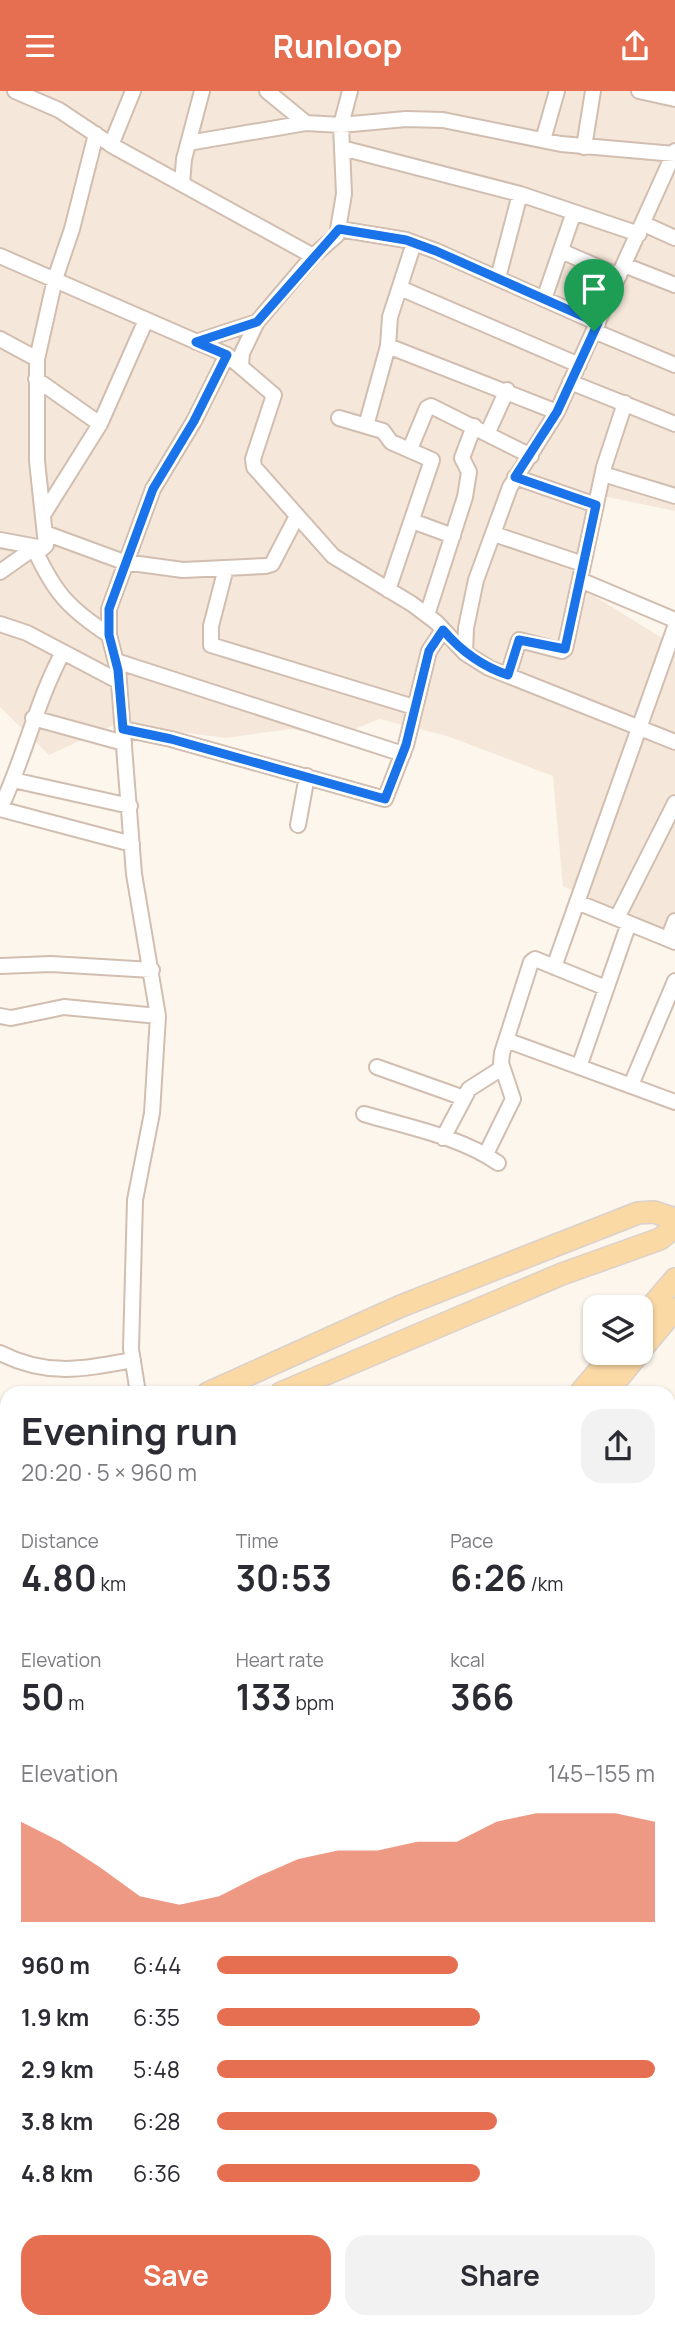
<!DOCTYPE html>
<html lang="en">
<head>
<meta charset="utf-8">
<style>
	body { margin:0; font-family:Manrope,sans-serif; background:#f2f2f3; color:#2b2b33; height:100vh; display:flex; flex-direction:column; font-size:26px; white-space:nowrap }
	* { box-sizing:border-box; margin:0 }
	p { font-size:23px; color:#7c7c81 }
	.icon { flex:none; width:38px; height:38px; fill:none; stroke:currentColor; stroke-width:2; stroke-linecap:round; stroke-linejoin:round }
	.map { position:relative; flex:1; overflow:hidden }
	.panel { position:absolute; left:0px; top:1295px; width:676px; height:943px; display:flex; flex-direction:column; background:#fff; border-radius:21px 21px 0 0; box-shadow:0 2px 5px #0004 }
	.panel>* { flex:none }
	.buttons { position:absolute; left:583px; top:1204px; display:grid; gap:14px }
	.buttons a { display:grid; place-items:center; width:70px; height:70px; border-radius:14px; background:#fff; box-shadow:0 2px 5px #0004; font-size:35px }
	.pin { position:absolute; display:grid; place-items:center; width:60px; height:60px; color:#fff; margin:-72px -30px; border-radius:50% 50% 50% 0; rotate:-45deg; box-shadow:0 0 7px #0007 }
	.pin .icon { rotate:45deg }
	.round { display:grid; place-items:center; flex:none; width:74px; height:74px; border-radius:21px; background:#f2f2f3 }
	.headline { display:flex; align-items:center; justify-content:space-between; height:119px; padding:0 21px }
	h1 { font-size:38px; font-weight:700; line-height:52px }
	.figures { display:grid; grid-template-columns:repeat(3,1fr); gap:10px; height:119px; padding:7px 21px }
	.figures div { display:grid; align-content:center }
	.figures b { font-size:35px; font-weight:700 }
	.figures small { font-size:19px; font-weight:400 }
	.figures p { font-size:19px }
	.chart { height:196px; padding:14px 21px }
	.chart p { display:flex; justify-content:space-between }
	.chart svg { width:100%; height:126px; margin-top:7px; fill:#e76f51; opacity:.7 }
	.cta { display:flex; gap:14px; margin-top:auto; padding:14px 21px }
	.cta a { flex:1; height:80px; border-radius:21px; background:#e76f51; color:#fff; font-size:28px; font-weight:700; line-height:80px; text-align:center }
	.cta a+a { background:#f2f2f3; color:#2b2b33 }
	ul { padding:0 21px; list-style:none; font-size:23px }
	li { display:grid; grid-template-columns:112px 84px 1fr; align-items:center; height:52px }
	li i { height:18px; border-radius:9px; background:#e76f51 }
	header { display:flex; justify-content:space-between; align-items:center; height:91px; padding:0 21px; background:#e76f51; color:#fff; font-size:32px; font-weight:700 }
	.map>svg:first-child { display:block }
</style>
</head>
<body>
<header><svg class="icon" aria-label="menu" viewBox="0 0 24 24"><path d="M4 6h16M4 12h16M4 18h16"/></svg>Runloop<svg class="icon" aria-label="share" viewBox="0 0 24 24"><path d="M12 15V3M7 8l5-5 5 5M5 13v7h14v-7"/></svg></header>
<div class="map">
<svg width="675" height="2238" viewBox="0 0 675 2238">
	<rect width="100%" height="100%" fill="#fdf6ec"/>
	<path fill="#f5e8da" d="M0 0H675V420L598 404 570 490 675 555V847L563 795 553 685 447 645 379 628 336 646 290 638 226 647 116 633 49 664 0 616Z"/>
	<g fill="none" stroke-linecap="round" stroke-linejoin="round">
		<g stroke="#d1beb0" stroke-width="18">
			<path id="minor" d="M15 0 59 19 113 55 313 165
				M267 0 306 32
				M639 0 675 8
				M543 49 557 0
				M188 52 306 32 341 34 406 28 443 29 561 53 675 63
				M111 54 133 0
				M584 56 593 0
				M342 57 520 103 639 143
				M182 93 184 68 202 0
				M644 133 675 147
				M339 138 406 149 436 160 598 232
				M561 160 619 185
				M0 165 227 264 274 304 253 368 254 376 333 465 412 513 436 531 465 562 489 577 675 651
				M624 174 675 194
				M498 187 520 103
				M400 197 579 274
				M544 208 574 121
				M594 240 675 274
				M0 248 37 268
				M196 251 257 231
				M388 255 557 321
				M241 274 242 262 257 231 313 165 337 144 344 103 341 34 350 0
				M36 288 100 333 43 424
				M570 291 675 333
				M339 327 383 340 391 351 432 369 388 499
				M100 333 146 229
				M366 335 388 255 390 226 414 152
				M488 341 507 299
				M410 358 427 317 431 315 531 365
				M603 383 675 405
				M515 386 596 414
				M412 430 453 445
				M45 442 124 471 183 479 265 475 272 473 297 425
				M494 443 583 473
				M0 449 43 457 46 454 37 370V268L55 188 72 138 96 43
				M226 477 211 535V554L414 616
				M0 481 34 457C54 501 68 517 109 544
				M580 489 675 529
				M427 524 465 406 469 381 462 367 474 335
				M0 533 27 542 118 590
				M465 562 466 537 476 489 510 396 557 321 675 60
				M116 570 403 663
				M508 584 519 549 562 560 565 558 604 376 625 312
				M33 627 124 652
				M123 638 171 648 385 708 406 654 429 560 443 539
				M13 689 130 715
				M0 718C25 666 36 611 63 561
				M0 718 132 753
				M298 734 307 685
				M577 811 675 851
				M617 827 675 712
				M668 848 675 830
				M0 875 51 873 152 879
				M554 876 675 536
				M0 925 11 927 64 916 158 925
				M506 949 675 1011
				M377 976 464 1007
				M579 976 629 832
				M631 994 675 890
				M364 1023C408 1036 461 1046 498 1072
				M443 1047 469 998 502 977
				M486 1063 513 1008 501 972 502 962 531 871 535 868 606 897
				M0 1262C47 1286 83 1278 133 1269
				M138 1302 131 1258 135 1109 152 1022 158 925 134 783 118 579 109 544V518L153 398 194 330 227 264
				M0 1783 7 1801
				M668 1832 675 1830
				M668 1939 675 1941
				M668 1990 675 1993
				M0 1992 7 1993
				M668 2182 675 2184
				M0 2186 7 2187
				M176 2231 180 2238"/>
		</g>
		<g stroke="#dad1cd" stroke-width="24">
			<path id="primary" d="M640 1229 675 1188
				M640 1260 675 1218
				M208 1302 401 1215 638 1122 654 1121 675 1128
				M281 1302 562 1183 660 1148 675 1136
				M580 1302 614 1262
				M606 1302 639 1262
				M0 1419 7 1415
				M0 1455 7 1451
				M9 2238 13 2231
				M29 2238 34 2231"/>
		</g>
		<use href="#minor" stroke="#fff" stroke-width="14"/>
		<use href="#primary" stroke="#fbd9a5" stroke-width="21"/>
	</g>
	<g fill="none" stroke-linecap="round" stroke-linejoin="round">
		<g stroke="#fff" stroke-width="14">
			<path id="route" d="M339 138 406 149 436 160 598 232 557 321 515 386 596 414 565 558 519 549 508 584C481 575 461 560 443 539L429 560 406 654 385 708 171 648 123 638 118 579 109 544V518L153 398 194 330 227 264 196 251 257 231Z"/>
		</g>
		<use href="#route" stroke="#1a73e8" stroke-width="9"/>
	</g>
</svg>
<div class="buttons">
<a><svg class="icon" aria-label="layers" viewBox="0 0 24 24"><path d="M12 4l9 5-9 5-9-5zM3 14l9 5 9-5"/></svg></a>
</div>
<div class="pin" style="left:594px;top:240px;background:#1e9e55"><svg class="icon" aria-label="arrive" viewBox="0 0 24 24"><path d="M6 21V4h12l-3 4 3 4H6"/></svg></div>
<section class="panel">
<div class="headline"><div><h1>Evening run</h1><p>20:20 · 5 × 960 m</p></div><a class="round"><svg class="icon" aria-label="share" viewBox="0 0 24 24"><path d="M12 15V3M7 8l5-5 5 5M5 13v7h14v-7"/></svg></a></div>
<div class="figures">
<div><p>Distance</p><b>4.80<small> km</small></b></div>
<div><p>Time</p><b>30:53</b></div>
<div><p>Pace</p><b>6:26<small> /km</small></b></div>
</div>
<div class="figures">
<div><p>Elevation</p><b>50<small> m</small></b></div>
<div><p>Heart rate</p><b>133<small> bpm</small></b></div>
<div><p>kcal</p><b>366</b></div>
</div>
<div class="chart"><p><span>Elevation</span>145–155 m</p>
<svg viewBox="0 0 160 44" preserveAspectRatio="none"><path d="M0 44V9L10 16L20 25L30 35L40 38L50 35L60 28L70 22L80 19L90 19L100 16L110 16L120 9L130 6L140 6L150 6L160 9V44z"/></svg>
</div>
<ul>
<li><b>960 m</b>6:44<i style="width:55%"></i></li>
<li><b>1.9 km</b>6:35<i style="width:60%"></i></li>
<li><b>2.9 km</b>5:48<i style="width:100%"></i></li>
<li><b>3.8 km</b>6:28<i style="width:64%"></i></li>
<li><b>4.8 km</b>6:36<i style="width:60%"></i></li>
</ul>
<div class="cta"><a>Save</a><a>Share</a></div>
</section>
</div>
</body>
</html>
